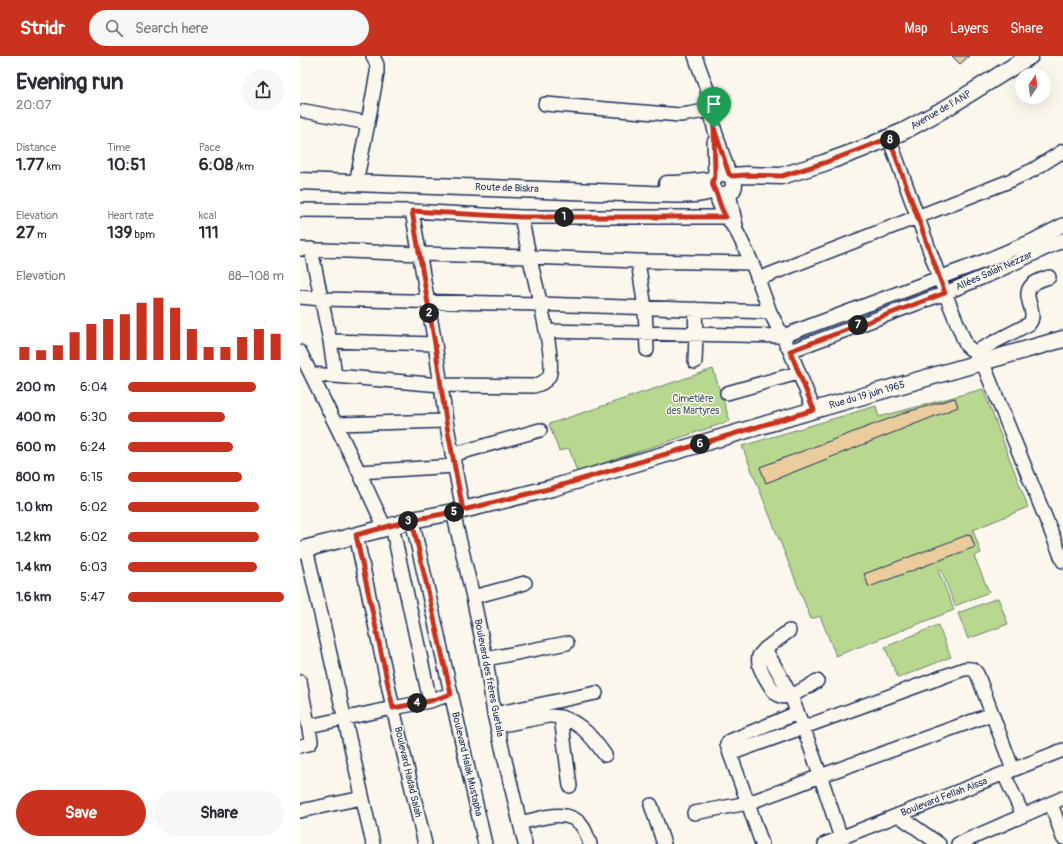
<!DOCTYPE html>
<html lang="en">
<head>
<meta charset="utf-8">
<style>
	body { margin:0; font-family:Pangolin,sans-serif; background:#f7f7f7; color:#2b2b33; height:100vh; display:flex; flex-direction:column; font-size:15px; white-space:nowrap }
	* { box-sizing:border-box; margin:0 }
	p { font-size:13px; color:#7c7c81 }
	.icon { flex:none; width:22px; height:22px; fill:none; stroke:currentColor; stroke-width:2; stroke-linecap:round; stroke-linejoin:round }
	.map { position:relative; flex:1; overflow:hidden }
	.side { display:flex; flex-direction:column; background:#fff; width:300px }
	.side>* { flex:none }
	.needle { width:26px; rotate:13deg }
	.tools { position:absolute; left:715px; top:12px; display:grid; gap:8px }
	.tools a { display:grid; place-items:center; width:36px; height:36px; border-radius:50%; background:#fff; box-shadow:0 4px 16px #0002; font-size:20px }
	.pin { position:absolute; display:grid; place-items:center; width:34px; height:34px; color:#fff; margin:-41px -17px; border-radius:50% 50% 50% 0; rotate:-45deg; box-shadow:0 0 4px #0007 }
	.pin .icon { rotate:45deg }
	.km { position:absolute; width:20px; height:20px; margin:-10px; border-radius:50%; background:#222; color:#fff; font-size:11px; line-height:20px; text-align:center }
	.round { display:grid; place-items:center; flex:none; width:42px; height:42px; border-radius:21px; background:#f7f7f7 }
	.overview { display:flex; align-items:center; justify-content:space-between; height:68px; padding:0 16px }
	h1 { font-size:22px; font-weight:700; line-height:30px }
	.stats { display:grid; grid-template-columns:repeat(3,1fr); gap:6px; height:68px; padding:4px 16px }
	.stats div { display:grid; align-content:center }
	.stats b { font-size:17px; font-weight:700 }
	.stats small { font-size:11px; font-weight:400 }
	.stats p { font-size:11px }
	.chart { height:112px; padding:8px 16px }
	.chart p { display:flex; justify-content:space-between }
	.chart svg { width:100%; height:72px; margin-top:4px; stroke:#c8321e; stroke-width:6 }
	.cta { display:flex; gap:8px; margin-top:auto; padding:8px 16px }
	.cta a { flex:1; height:46px; border-radius:24px; background:#c8321e; color:#fff; font-size:16px; font-weight:700; line-height:46px; text-align:center }
	.cta a+a { background:#f7f7f7; color:#2b2b33 }
	ul { padding:0 16px; list-style:none; font-size:13px }
	li { display:grid; grid-template-columns:64px 48px 1fr; align-items:center; height:30px }
	li i { height:10px; border-radius:5px; background:#c8321e }
	header { display:flex; align-items:center; gap:24px; box-sizing:border-box; height:56px; padding:0 20px; background:#c8321e; color:#fff }
	header strong { font-size:19px }
	nav { display:flex; gap:22px; margin-inline-start:auto; font-size:14px }
	.search { width:280px; height:36px; background:#f7f7f7; display:flex; align-items:center; gap:10px; box-sizing:border-box; padding:0 14px; border-radius:22px; color:#7c7c81; font-size:15px }
	main { display:flex; flex:1; min-height:0 }
	.map>svg:first-child { display:block }
</style>
</head>
<body>
<header>
<strong>Stridr</strong>
<div class="search"><svg class="icon" aria-label="search" viewBox="0 0 24 24"><circle cx="10" cy="10" r="6"/><path d="M15 15l6 6"/></svg>Search here</div>
<nav><a>Map</a><a>Layers</a><a>Share</a></nav>
</header>
<main>
<section class="side">
<div class="overview"><div><h1>Evening run</h1><p>20:07</p></div><a class="round"><svg class="icon" aria-label="share" viewBox="0 0 24 24"><path d="M12 15V3M7 8l5-5 5 5M5 13v7h14v-7"/></svg></a></div>
<div class="stats">
<div><p>Distance</p><b>1.77<small> km</small></b></div>
<div><p>Time</p><b>10:51</b></div>
<div><p>Pace</p><b>6:08<small> /km</small></b></div>
</div>
<div class="stats">
<div><p>Elevation</p><b>27<small> m</small></b></div>
<div><p>Heart rate</p><b>139<small> bpm</small></b></div>
<div><p>kcal</p><b>111</b></div>
</div>
<div class="chart"><p><span>Elevation</span>88–108 m</p>
<svg viewBox="0 0 160 44" preserveAspectRatio="none"><path d="M5 44V36M15 44V38M25 44V35M35 44V27M45 44V22M55 44V19M65 44V16M75 44V9M85 44V6M95 44V12M105 44V25M115 44V36M125 44V36M135 44V30M145 44V25M155 44V28"/></svg>
</div>
<ul>
<li><b>200 m</b>6:04<i style="width:82%"></i></li>
<li><b>400 m</b>6:30<i style="width:62%"></i></li>
<li><b>600 m</b>6:24<i style="width:67%"></i></li>
<li><b>800 m</b>6:15<i style="width:73%"></i></li>
<li><b>1.0 km</b>6:02<i style="width:84%"></i></li>
<li><b>1.2 km</b>6:02<i style="width:84%"></i></li>
<li><b>1.4 km</b>6:03<i style="width:83%"></i></li>
<li><b>1.6 km</b>5:47<i style="width:100%"></i></li>
</ul>
<div class="cta"><a>Save</a><a>Share</a></div>
</section>
<div class="map">
<svg width="763" height="788" viewBox="0 0 763 788">
	<rect width="100%" height="100%" fill="#fbf7ec"/>
	<filter id="ink" filterUnits="userSpaceOnUse"><feTurbulence type="fractalNoise" baseFrequency=".025" numOctaves="2"/><feDisplacementMap in="SourceGraphic" scale="8" xChannelSelector="R" yChannelSelector="G"/><feConvolveMatrix kernelMatrix="1 2 1 2 8 2 1 2 1" color-interpolation-filters="sRGB"/></filter>
	<g filter="url(#ink)">
		<path fill="#b8d78f" stroke="#6a8376" d="M413 313 430 365 277 416 269 392 259 395 249 368Z
			M683 333 728 451 673 474 681 497 674 500 689 536 655 550 641 513 638 514 654 554 536 600 520 560 511 563 442 390 576 350 579 361Z
			M698 542 708 568 668 583 658 557Z
			M638 569 651 601 598 622 585 591Z"/>
		<path fill="#eacc9d" stroke="#1b2f5e" d="M652 0H669L660 8Z
			M655 342 658 351 466 427 460 411 607 356Z
			M670 478 675 491 569 531 564 518Z"/>
		<g fill="none" stroke-linecap="round" stroke-linejoin="round">
			<g stroke="#1b2f5e" stroke-width="16">
				<path id="minor" d="M395 0 407 33 414 72 429 118
					M245 48 380 59 388 58 410 54
					M5 55 68 67
					M589 82 645 237 666 289C670 293 672 295 677 295L729 268C739 256 720 240 732 229 736 225 743 223 749 221
					M414 86 415 120
					M56 127 68 67 77 17V9L73 0
					M417 137 418 145 421 152 438 178 452 207 470 256 490 295 514 354
					M429 137 436 170
					M0 154 112 155 221 161H426
					M112 155 135 288 146 365 163 454
					M0 193 120 198 229 201 338 205 452 207
					M11 193 30 285 35 319
					M338 205 345 252 347 294
					M458 223 707 126 733 114 763 95
					M0 241 22 243 240 248 470 256
					M395 253 396 279 395 306
					M246 275 483 280 687 204 732 185 763 169
					M30 285 135 288
					M490 295 645 237 693 217 763 184
					M0 296 59 416 85 472
					M682 305 763 505
					M11 318 141 329 234 330C240 328 246 326 249 320 257 307 234 222 230 203 227 189 224 175 221 161
					M427 337 498 317
					M36 368 146 365
					M152 399 240 374
					M59 416 155 410
					M153 456 173 541 186 603 194 658 225 788
					M112 464 185 788
					M92 470 130 645
					M56 479 93 652 125 788
					M6 492 73 788
					M173 541 225 527
					M489 575 465 593 459 600C457 608 462 616 466 623 470 629 473 637 480 640 488 644 509 630 517 625
					M465 593C474 609 484 625 491 641 511 687 525 735 541 782
					M186 603 267 587
					M0 626 11 684V686L9 688 0 690
					M194 658 296 637
					M261 661 265 692 270 730
					M9 670 93 652 130 645 151 638
					M197 670 248 660C275 659 291 679 305 699
					M430 698 427 688 430 685 497 657
					M704 718 723 759
					M751 747 763 782
					M351 749 364 788
					M0 755 62 742
					M394 757 448 747 492 731 520 720 692 658
					M598 759 639 788
					M220 767C239 763 268 751 282 770 286 775 288 782 290 788
					M462 788 448 747 430 698 664 613C672 612 675 613 678 620L713 714
					M525 788 763 694
					M658 788 763 742"/>
			</g>
			<g stroke="#1b2f5e" stroke-width="19">
				<path id="major" d="M412 128a11 11 0 1 1 22 0a11 11 0 1 1-22 0Z
					M432 120 446 119 481 120 524 107 562 93 604 75 648 51 730 0
					M0 125 351 138C372 138 394 141 414 134
					M367 128H377L413 124
					M0 494 85 472 112 464 163 454 252 432 514 354 763 283"/>
			</g>
			<use href="#minor" stroke="#fbf7ec" stroke-width="13"/>
			<use href="#major" stroke="#fbf7ec" stroke-width="16"/>
		</g>
	</g>
	<g fill="none" stroke-linecap="round" stroke-linejoin="round" filter="url(#ink)">
		<g stroke="#fff" stroke-width="8">
			<path id="route" d="M414 72 415 120C409 130 415 131 417 139 420 148 421 153 426 161H221L112 155 135 288 146 365 163 454 112 464 56 479 93 652 130 645 151 638 112 464 163 454 252 432 514 354 490 295 645 237 589 82 524 107 482 120 446 119 432 120 429 118 414 72"/>
		</g>
		<use href="#route" stroke="#c8321e" stroke-width="5"/>
	</g>
	<g text-anchor="middle" dominant-baseline="central" stroke-width="3" stroke-linejoin="round" paint-order="stroke">
		<g font-size="10" fill="#1b2f5e" stroke="#fbf7ec">
			<text transform="translate(641 54) rotate(-30)">Avenue de l'ANP</text>
			<text transform="translate(207 132) rotate(2)">Route de Biskra</text>
			<text transform="translate(694 215) rotate(-24)">Allées Salah Nezzar</text>
			<text transform="translate(567 339) rotate(-16)">Rue du 19 juin 1965</text>
			<text transform="translate(189 622) rotate(79)">Boulevard des frères Guetala</text>
			<text transform="translate(167 708) rotate(77)">Boulevard Halak Mustapha</text>
			<text transform="translate(108 716) rotate(77)">Boulevard Hadad Salah</text>
			<text transform="translate(644 741) rotate(-21)">Boulevard Fellah Aissa</text>
		</g>
		<g font-size="10" fill="#42596a" stroke="#fbf7ec">
			<text x="393" y="343">Cimetière<tspan x="393" dy="12">des Martyres</tspan></text>
		</g>
	</g>
</svg>
<div class="tools">
<a><svg class="needle" viewBox="-14 -14 28 28"><path d="M0-13l5 13h-10z" fill="#e53935"/><path d="M0 13l5-13h-10z" fill="#7c7c81"/></svg></a>
</div>
<div class="pin" style="left:414px;top:72px;background:#1e9e55"><svg class="icon" aria-label="arrive" viewBox="0 0 24 24"><path d="M6 21V4h12l-3 4 3 4H6"/></svg></div>
<b class="km" style="left:264px;top:161px">1</b>
<b class="km" style="left:129px;top:257px">2</b>
<b class="km" style="left:108px;top:465px">3</b>
<b class="km" style="left:117px;top:647px">4</b>
<b class="km" style="left:154px;top:456px">5</b>
<b class="km" style="left:400px;top:388px">6</b>
<b class="km" style="left:558px;top:269px">7</b>
<b class="km" style="left:590px;top:84px">8</b>
</div>
</main>
</body>
</html>
